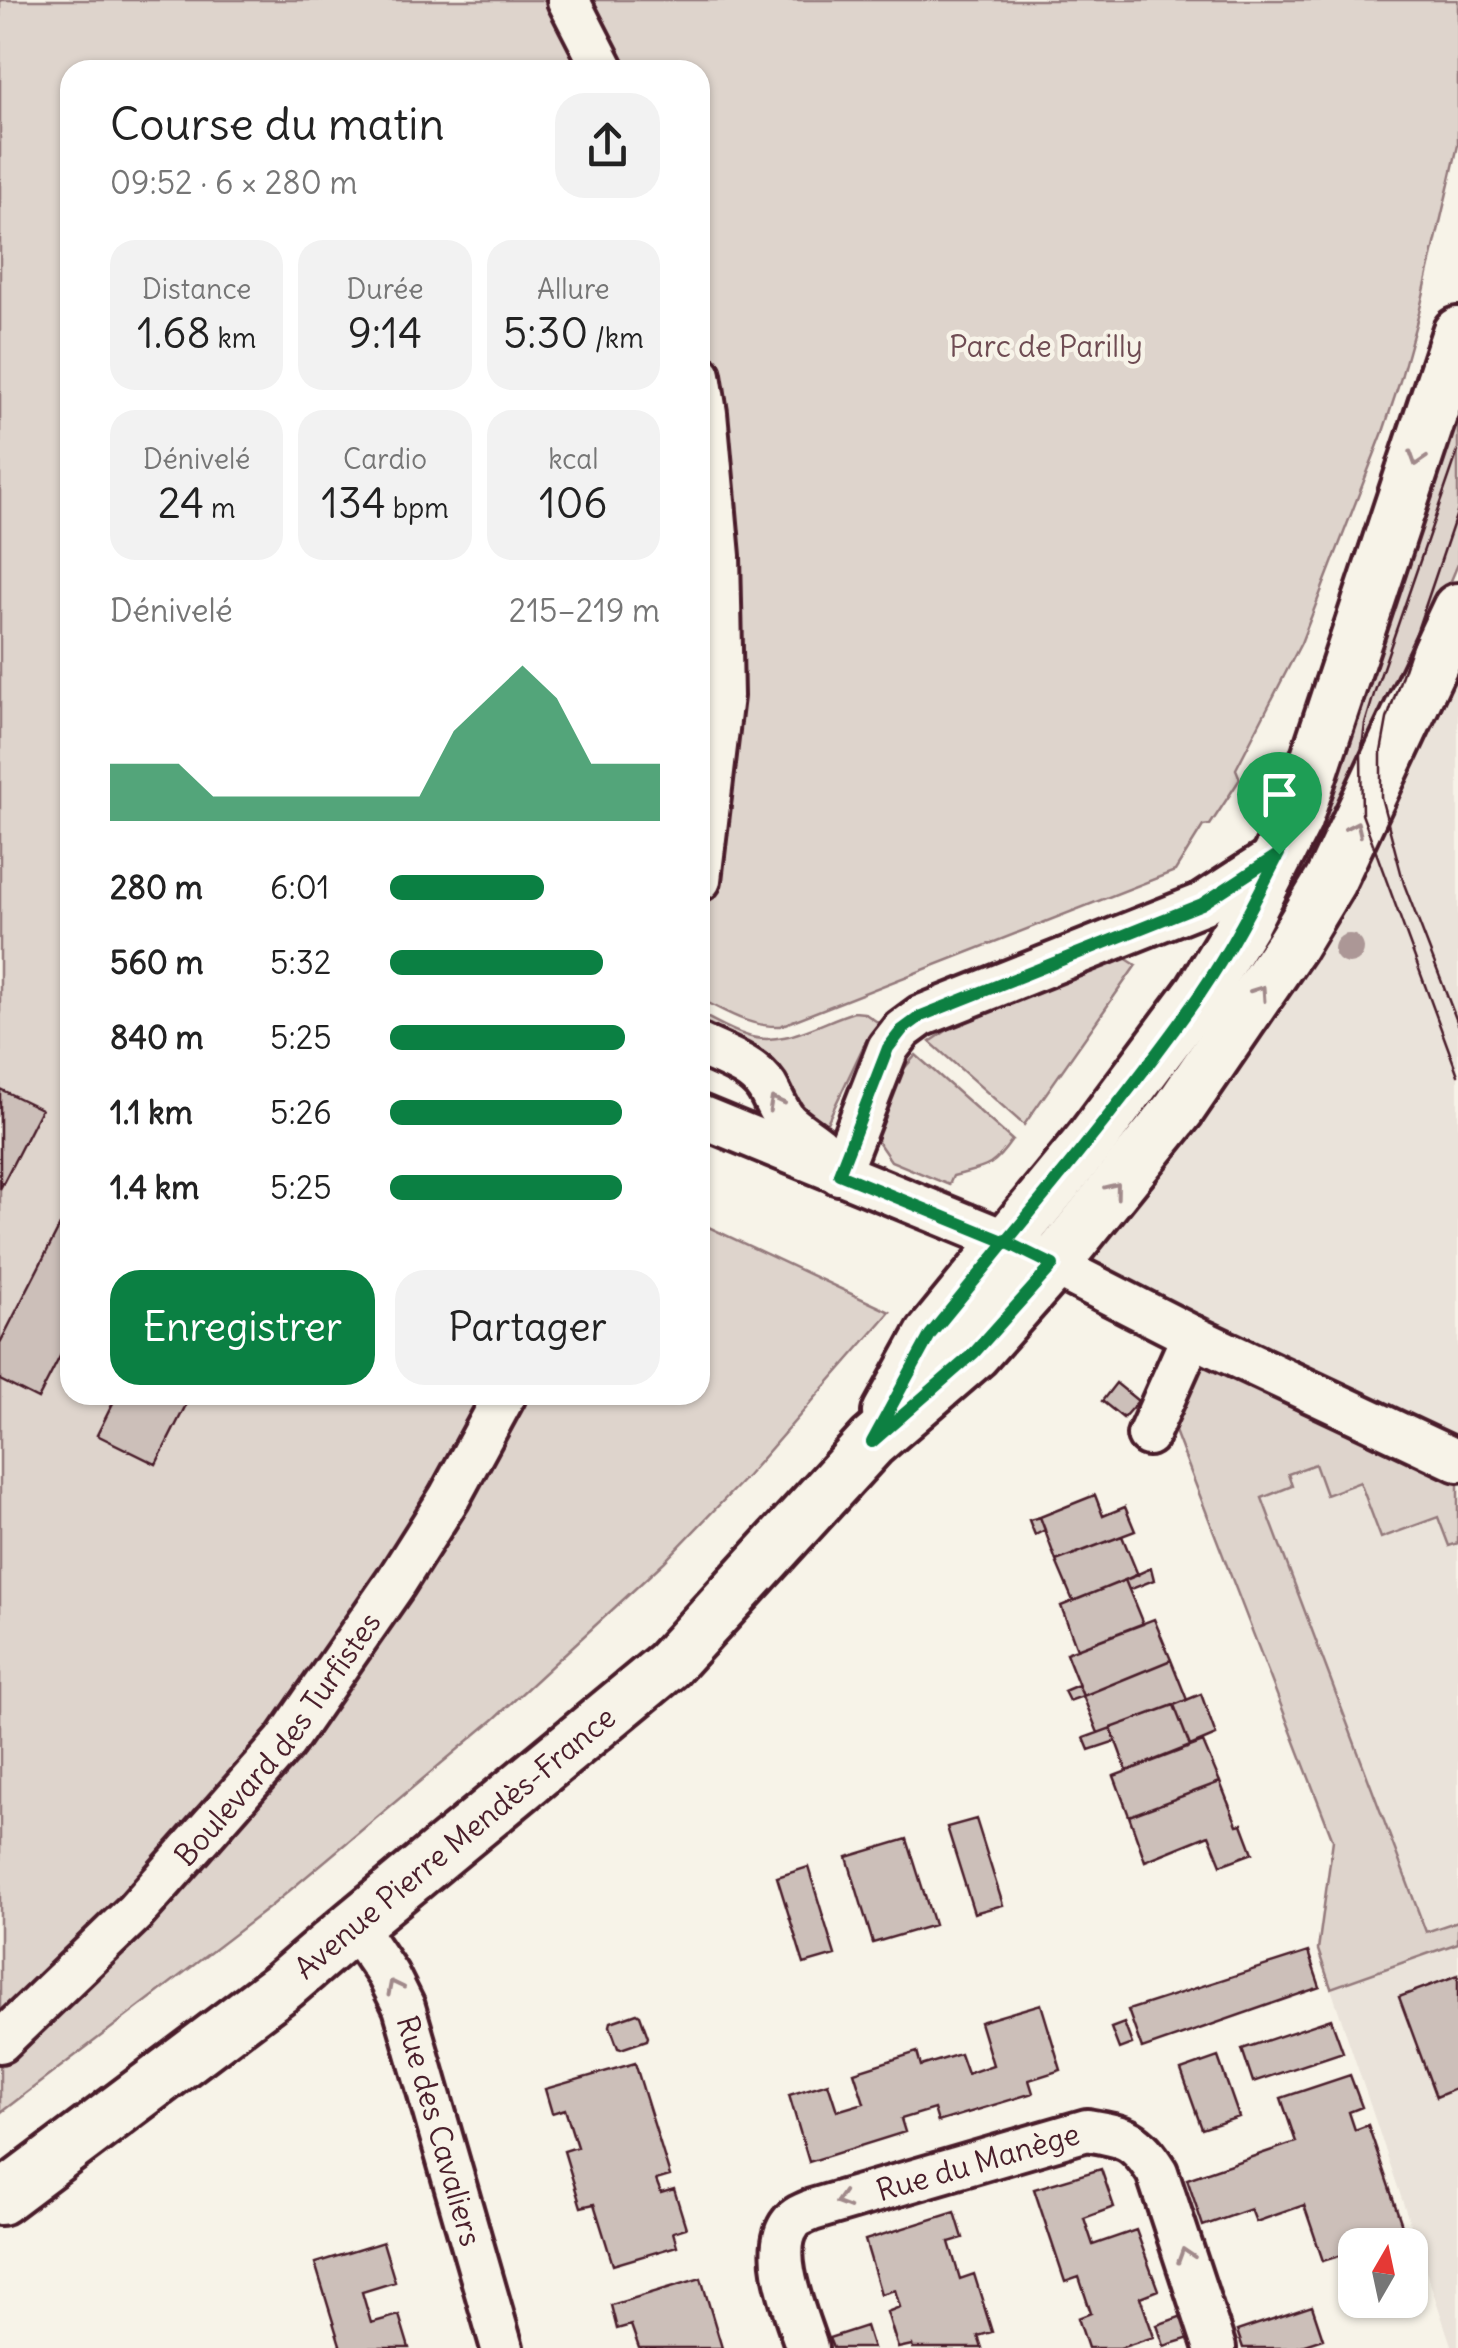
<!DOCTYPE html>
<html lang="fr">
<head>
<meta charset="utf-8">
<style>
	body { margin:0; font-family:Delius,sans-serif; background:#f2f2f2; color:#222; height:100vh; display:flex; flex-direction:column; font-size:38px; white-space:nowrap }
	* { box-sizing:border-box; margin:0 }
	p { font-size:32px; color:#767676 }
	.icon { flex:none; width:55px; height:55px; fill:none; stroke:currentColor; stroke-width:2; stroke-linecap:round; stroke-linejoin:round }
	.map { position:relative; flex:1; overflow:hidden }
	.side { position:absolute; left:60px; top:60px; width:650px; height:1345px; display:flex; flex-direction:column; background:#fff; border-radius:30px; box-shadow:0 2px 8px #0004 }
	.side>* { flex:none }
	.needle { width:65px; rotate:9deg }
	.fabs { position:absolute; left:1338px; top:2228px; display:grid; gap:20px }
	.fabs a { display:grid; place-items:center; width:90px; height:90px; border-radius:20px; background:#fff; box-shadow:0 2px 8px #0004; font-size:50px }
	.pin { position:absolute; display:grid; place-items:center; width:85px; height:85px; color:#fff; margin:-102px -42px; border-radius:50% 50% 50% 0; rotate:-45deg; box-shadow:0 0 10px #0007 }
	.pin .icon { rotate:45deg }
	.round { display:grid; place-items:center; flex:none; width:105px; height:105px; border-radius:30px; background:#f2f2f2 }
	.headline { display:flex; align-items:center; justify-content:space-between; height:170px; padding:0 50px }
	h1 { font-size:45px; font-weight:600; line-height:75px }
	.figures { display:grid; grid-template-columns:repeat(3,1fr); gap:15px; height:170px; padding:10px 50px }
	.figures div { display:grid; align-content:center; border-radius:25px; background:#f2f2f2; text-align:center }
	.figures b { font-size:42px; font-weight:600 }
	.figures small { font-size:28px; font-weight:400 }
	.figures p { font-size:28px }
	.chart { height:280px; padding:20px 50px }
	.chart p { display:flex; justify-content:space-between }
	.chart svg { width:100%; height:180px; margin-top:10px; fill:#0b8043; opacity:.7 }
	.primary-button { display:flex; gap:20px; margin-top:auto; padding:20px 50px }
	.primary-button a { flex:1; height:115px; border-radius:30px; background:#0b8043; color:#fff; font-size:40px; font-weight:600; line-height:115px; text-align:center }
	.primary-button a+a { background:#f2f2f2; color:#222 }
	ul { padding:0 50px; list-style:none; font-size:32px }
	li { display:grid; grid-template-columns:160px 120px 1fr; align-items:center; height:75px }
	li i { height:25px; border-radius:12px; background:#0b8043 }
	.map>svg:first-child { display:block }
</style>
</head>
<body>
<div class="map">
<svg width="1458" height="2348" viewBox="0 0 1458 2348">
	<rect width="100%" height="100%" fill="#f7f3e8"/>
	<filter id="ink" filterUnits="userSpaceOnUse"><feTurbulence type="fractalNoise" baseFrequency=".01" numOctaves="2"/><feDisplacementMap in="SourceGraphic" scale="20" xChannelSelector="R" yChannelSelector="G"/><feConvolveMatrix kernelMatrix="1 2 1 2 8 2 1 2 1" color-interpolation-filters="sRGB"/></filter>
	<g filter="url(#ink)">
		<path fill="#eae3da" d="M1458 669V2348H1452L1318 1950 1333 1840 1173 1426 1202 1364 1058 1293 1361 868 1395 808Z"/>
		<path fill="#ded4cc" stroke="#947a7c" stroke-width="2.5" d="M0 0H1458V145L1419 313 1400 381 1383 432 1301 643 1236 769 1240 779 1210 825 1203 826 1175 871 780 1026C749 1027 727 1012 700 999V70H70V1395H700V1223L890 1312 747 1476 664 1562 493 1720 270 1907 0 2113Z
			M1458 406V564L1409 681 1327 840 1308 830Z
			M1125 958 1136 965 1024 1125 930 1042 949 1029 970 1019Z
			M854 1012 864 1013 879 1023 865 1043 824 1129 700 1031V1014C715 1021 729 1030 745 1035 781 1049 820 1022 854 1012Z
			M916 1055 1012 1140C992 1169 986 1167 953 1176L949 1185 891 1161 876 1139 875 1128 902 1071Z
			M1202 1364 1458 1480V1543L1449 1546 1438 1517 1381 1538 1360 1482 1326 1495 1315 1464 1288 1474 1292 1486 1262 1498 1426 1932 1458 1921V1943L1331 1988 1318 1950 1333 1840 1173 1426Z"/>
		<path fill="#ccbfb9" stroke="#4a1f2b" stroke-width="2.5" d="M0 1089 41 1109 0 1189Z
			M70 1206V1337L38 1399 0 1380V1343Z
			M1116 1383 1138 1401 1123 1418 1102 1401Z
			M117 1395H191L156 1464 97 1435Z
			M1095 1495 1103 1516 1125 1507 1135 1531 1056 1561 1040 1517Z
			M1040 1517 1045 1530 1035 1535 1029 1520Z
			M1122 1536 1138 1575 1073 1601 1056 1561Z
			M1151 1568 1154 1580 1129 1590 1125 1580Z
			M1125 1580 1143 1624 1077 1649 1061 1606Z
			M1154 1619 1171 1660 1083 1696 1066 1653Z
			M1171 1660 1187 1700 1098 1733 1083 1696Z
			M1078 1685 1083 1696 1069 1701 1064 1691Z
			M1201 1694 1216 1735 1190 1746 1174 1705Z
			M1174 1705 1190 1746 1127 1771 1111 1728Z
			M1111 1728 1116 1741 1089 1750 1084 1738Z
			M1203 1742 1220 1782 1129 1816 1114 1776Z
			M1220 1782 1237 1825 1242 1824 1253 1853 1221 1865 1209 1835 1145 1861 1129 1816Z
			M976 1819 1003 1905 974 1913 947 1827Z
			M907 1839 934 1925 873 1943 847 1857Z
			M808 1867 835 1955 804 1964 777 1877Z
			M1308 1952 1320 1987 1142 2049 1128 2010Z
			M1458 1975V2088L1436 2097 1399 1997Z
			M1041 2004 1061 2070 1029 2080 1033 2093 938 2122 934 2109 901 2119 905 2132 809 2162 789 2095 828 2083 837 2111 864 2103 854 2072 917 2052 921 2066 960 2054 967 2074 993 2065 980 2022Z
			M637 2013 640 2015 648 2037 647 2040 621 2049 618 2048 610 2026 611 2022Z
			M1331 2019 1343 2052 1253 2082 1242 2049Z
			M1124 2023 1132 2044 1119 2049 1111 2028Z
			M1218 2057 1239 2117 1202 2129 1181 2070Z
			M635 2063 670 2176 656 2180 661 2193 674 2189 686 2228 673 2232 677 2246 613 2265 594 2204 581 2207 564 2151 577 2147 565 2109 552 2113 545 2089Z
			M1350 2075 1362 2107 1349 2112 1355 2130 1368 2125 1405 2234 1371 2245H1355V2251L1323 2261 1304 2205 1256 2222 1251 2209 1203 2226 1187 2179 1296 2142 1281 2098Z
			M1101 2169 1114 2207 1084 2218 1093 2245 1136 2230 1158 2290 1140 2297 1154 2337 1120 2348H1088L1078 2318 1091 2313 1079 2277 1065 2282 1034 2189Z
			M955 2212 963 2238 949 2242 960 2279 974 2274 992 2332 978 2336 982 2348H913L912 2345 898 2348 887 2312 900 2307 895 2290 881 2294 865 2240Z
			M383 2242 395 2282 362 2292 371 2323 399 2315 409 2348H341L315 2263Z
			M701 2278 722 2348H639L631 2325 617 2329 611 2305Z
			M1312 2306 1323 2339 1295 2348H1243L1237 2331Z
			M1185 2315 1193 2337 1164 2346 1157 2325Z
			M866 2326 873 2348H833L829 2338Z"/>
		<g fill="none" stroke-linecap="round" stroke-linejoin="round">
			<g stroke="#4a1f2b" stroke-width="48">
				<g id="minor">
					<path d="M568 0 604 70"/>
					<path d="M700 375 706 413 719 556 722 696 700 880"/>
					<path d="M700 1045C723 1056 753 1065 767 1087 774 1099 778 1112 787 1122 801 1136 818 1142 829 1158"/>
					<path d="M700 1116 1006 1241 1192 1336 1458 1461"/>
					<path d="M839 1174 888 1048 902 1030 921 1016 1202 904 1279 854"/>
					<path d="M1148 1435 1192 1336"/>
					<path id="s1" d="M354 1925 388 1975 404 2007 502 2348"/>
					<path id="s2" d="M0 2042 135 1912 285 1742 396 1582 449 1498 505 1395"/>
					<path id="s3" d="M807 2348C797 2316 768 2252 791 2223 795 2217 805 2213 812 2210L1087 2130C1127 2137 1135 2138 1157 2172L1215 2348"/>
				</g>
			</g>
			<g stroke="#4a1f2b" stroke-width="58">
				<g id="major">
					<path d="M888 1413 931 1335 1093 1137 1201 992 1244 922 1296 820 1458 333"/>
					<path id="s4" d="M0 2199 283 1986 354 1925 668 1665 872 1442 975 1353 1053 1265 1179 1109 1292 944 1330 881 1458 609"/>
				</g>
			</g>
			<use href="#minor" stroke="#f7f3e8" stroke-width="40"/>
			<use href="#major" stroke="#f7f3e8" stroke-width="50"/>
			<path stroke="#4a1f2b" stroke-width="2.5" d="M1458 451 1375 691 1365 724 1361 755 1362 814 1458 1075
				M1458 510 1387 719 1381 752V797L1404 884 1458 1024"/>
		</g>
		<circle fill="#ac9796" cx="1349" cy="949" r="15"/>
		<defs><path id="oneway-chevron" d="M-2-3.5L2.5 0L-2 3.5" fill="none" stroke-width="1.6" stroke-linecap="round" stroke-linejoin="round" transform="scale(2.5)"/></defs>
		<g stroke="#a0898a">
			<use href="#oneway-chevron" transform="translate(1417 459) rotate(108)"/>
			<use href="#oneway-chevron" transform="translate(1355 828) rotate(-65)"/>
			<use href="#oneway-chevron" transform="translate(1260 992) rotate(-56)"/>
			<use href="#oneway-chevron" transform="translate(775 1103) rotate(-118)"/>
			<use href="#oneway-chevron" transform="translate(1114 1189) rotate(-51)"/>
			<use href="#oneway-chevron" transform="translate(394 1987) rotate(-117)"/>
			<use href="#oneway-chevron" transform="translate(842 2201) rotate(163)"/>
			<use href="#oneway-chevron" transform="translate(1185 2255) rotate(-108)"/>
		</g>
	</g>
	<g fill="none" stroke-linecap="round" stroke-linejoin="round" filter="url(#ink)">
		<g stroke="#fff" stroke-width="20">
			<path id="route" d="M1279 854 1202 904 921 1016 902 1030 888 1048 839 1174 1006 1242 930 1335 872 1442 974 1353 1053 1265 1006 1242C1073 1161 1139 1080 1200 994 1230 950 1255 901 1279 854"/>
		</g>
		<use href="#route" stroke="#0b8043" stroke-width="12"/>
	</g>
	<g text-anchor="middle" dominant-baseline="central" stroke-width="9" stroke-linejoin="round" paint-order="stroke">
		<g font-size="30" fill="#6f4c53" stroke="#f7f3e8">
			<text x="1046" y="346">Parc de Parilly</text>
		</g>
		<g font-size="30" fill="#4a1f2b" stroke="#f7f3e8">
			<text stroke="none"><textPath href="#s2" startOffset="412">Boulevard des Turfistes</textPath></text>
			<text stroke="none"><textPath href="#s4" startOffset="578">Avenue Pierre Mendès-France</textPath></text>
			<text stroke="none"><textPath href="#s1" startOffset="225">Rue des Cavaliers</textPath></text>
			<text stroke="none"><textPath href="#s3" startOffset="328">Rue du Manège</textPath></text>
		</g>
	</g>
</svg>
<div class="fabs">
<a><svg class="needle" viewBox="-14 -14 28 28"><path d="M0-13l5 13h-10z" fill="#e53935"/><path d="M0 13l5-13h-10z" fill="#767676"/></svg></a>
</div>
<div class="pin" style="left:1279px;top:854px;background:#1e9e55"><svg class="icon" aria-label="arrive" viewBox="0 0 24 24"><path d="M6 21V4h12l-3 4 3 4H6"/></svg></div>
<section class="side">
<div class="headline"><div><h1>Course du matin</h1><p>09:52 · 6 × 280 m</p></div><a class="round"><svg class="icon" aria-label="share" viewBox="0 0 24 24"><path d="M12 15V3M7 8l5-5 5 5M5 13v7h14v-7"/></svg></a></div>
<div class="figures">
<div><p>Distance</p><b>1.68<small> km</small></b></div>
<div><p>Durée</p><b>9:14</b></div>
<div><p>Allure</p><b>5:30<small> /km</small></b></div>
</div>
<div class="figures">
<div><p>Dénivelé</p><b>24<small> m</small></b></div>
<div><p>Cardio</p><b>134<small> bpm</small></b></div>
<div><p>kcal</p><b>106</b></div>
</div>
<div class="chart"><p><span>Dénivelé</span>215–219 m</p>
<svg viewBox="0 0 160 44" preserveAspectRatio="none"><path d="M0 44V30L10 30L20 30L30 38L40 38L50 38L60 38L70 38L80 38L90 38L100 22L110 14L120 6L130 14L140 30L150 30L160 30V44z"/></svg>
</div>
<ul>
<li><b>280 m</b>6:01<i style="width:57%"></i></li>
<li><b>560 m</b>5:32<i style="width:79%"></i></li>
<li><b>840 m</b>5:25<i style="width:87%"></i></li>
<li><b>1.1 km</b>5:26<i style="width:86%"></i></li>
<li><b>1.4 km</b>5:25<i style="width:86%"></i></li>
</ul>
<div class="primary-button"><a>Enregistrer</a><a>Partager</a></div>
</section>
</div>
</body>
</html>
